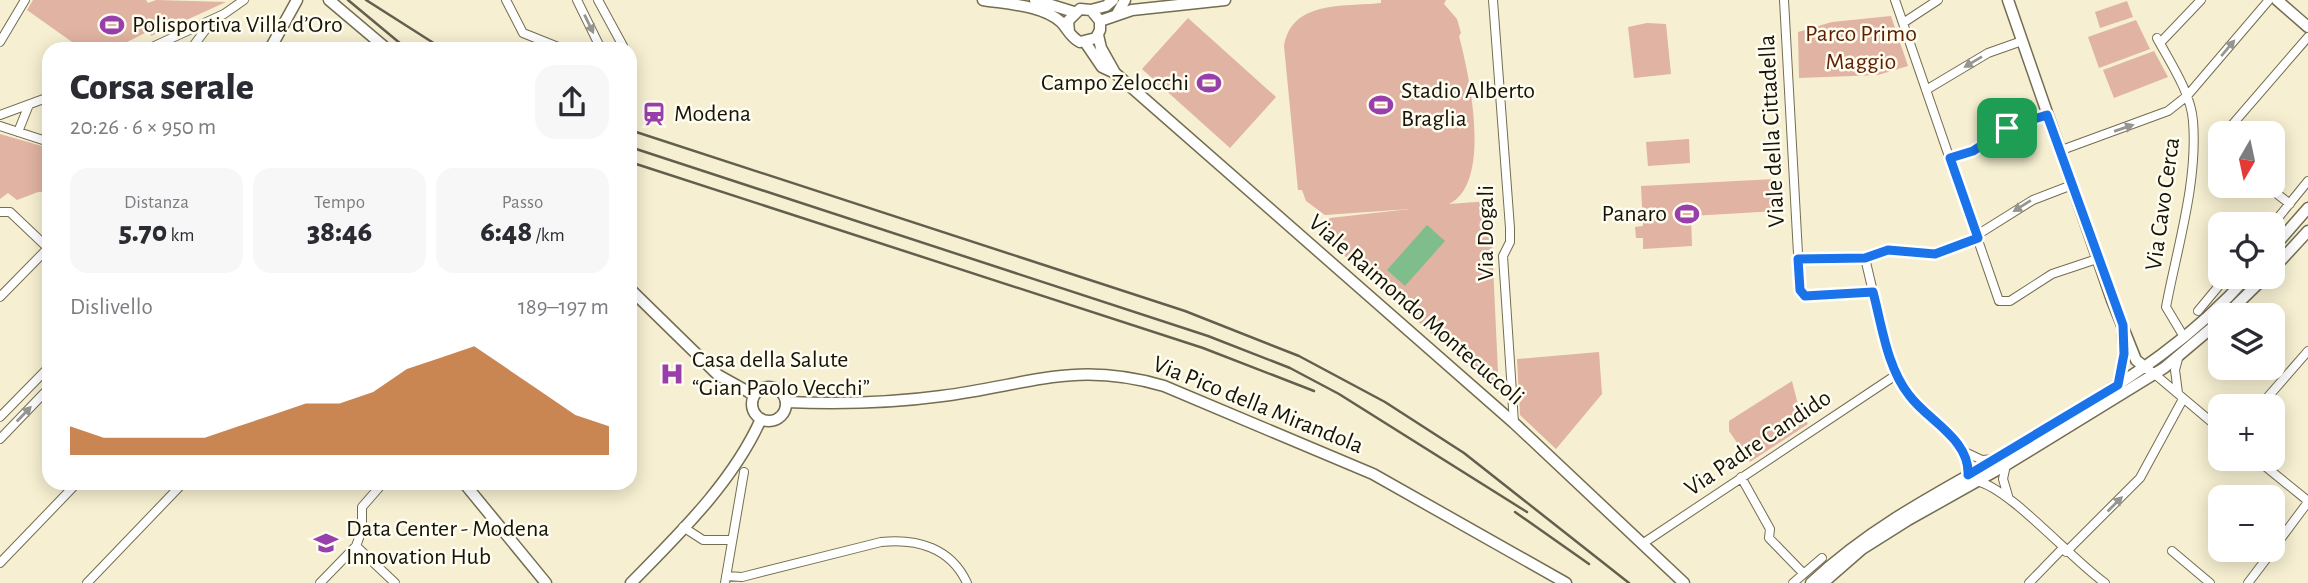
<!DOCTYPE html>
<html lang="it">
<head>
<meta charset="utf-8">
<style>
	body { margin:0; font-family:"Alegreya Sans",sans-serif; background:#f7f7f7; color:#2b2b33; height:100vh; display:flex; flex-direction:column; font-size:26px; white-space:nowrap }
	* { box-sizing:border-box; margin:0 }
	p { font-size:23px; color:#7c7c81 }
	.icon { flex:none; width:38px; height:38px; fill:none; stroke:currentColor; stroke-width:2; stroke-linecap:round; stroke-linejoin:round }
	.map { position:relative; flex:1; overflow:hidden }
	.details { position:absolute; left:42px; top:42px; width:595px; height:448px; display:flex; flex-direction:column; background:#fff; border-radius:21px; box-shadow:0 4px 18px #0003 }
	.details>* { flex:none }
	.needle { width:46px; rotate:189deg }
	.controls { position:absolute; left:2208px; top:121px; display:grid; gap:14px }
	.controls a { display:grid; place-items:center; width:77px; height:77px; border-radius:14px; background:#fff; box-shadow:0 4px 18px #0003; font-size:35px }
	.pin { position:absolute; display:grid; place-items:center; width:60px; height:60px; color:#fff; margin:-30px; border-radius:14px; box-shadow:0 4px 10px #0006 }
	.round { display:grid; place-items:center; flex:none; width:74px; height:74px; border-radius:21px; background:#f7f7f7 }
	.head { display:flex; align-items:center; justify-content:space-between; height:119px; padding:0 28px }
	h1 { font-size:38px; font-weight:800; line-height:52px }
	.stats { display:grid; grid-template-columns:repeat(3,1fr); gap:10px; height:119px; padding:7px 28px }
	.stats div { display:grid; align-content:center; border-radius:18px; background:#f7f7f7; text-align:center }
	.stats b { font-size:30px; font-weight:800 }
	.stats small { font-size:19px; font-weight:400 }
	.stats p { font-size:19px }
	.chart { height:196px; padding:14px 28px }
	.chart p { display:flex; justify-content:space-between }
	.chart svg { width:100%; height:126px; margin-top:7px; fill:#b45309; opacity:.7 }
	.map>svg:first-child { display:block }
</style>
</head>
<body>
<div class="map">
<svg width="2308" height="583" viewBox="0 0 2308 583">
	<rect width="100%" height="100%" fill="#f6efd1"/>
	<path fill="#e0b3a2" d="M33 0H146L148 3 156 0 226 2 151 36 149 31 113 49H82L27 10Z
		M1381 0H1446L1444 4 1457 19 1461 33 1459 36C1469 74 1493 183 1449 204L1490 201 1499 394 1318 232 1330 218 1410 209 1325 215 1306 201 1302 190H1298L1284 46C1292 0 1343 7 1381 3Z
		M2127 1 2133 17 2100 28 2095 12Z
		M1891 16 1908 66 1878 75 1799 78 1798 32 1832 22Z
		M1188 18 1276 97 1230 148 1142 69Z
		M2136 20 2150 49 2099 68 2088 37Z
		M1647 23 1666 24 1671 74 1634 78 1628 27Z
		M2154 51 2168 77 2114 98 2103 70Z
		M0 134 49 148V192H38L17 200 8 193 0 199Z
		M1689 139 1690 163 1648 166 1646 142Z
		M1775 179 1777 211 1691 216 1692 246 1643 249V238H1636L1635 227 1643 226 1641 186Z
		M1599 352 1602 394 1556 449 1520 415 1517 359Z
		M1792 381 1800 413 1808 424 1750 462 1729 431V421Z"/>
	<path fill="#7fbd8c" d="M1427 225 1445 241 1405 286 1387 270Z"/>
	<g fill="none" stroke-linecap="round" stroke-linejoin="round">
		<g stroke="#736d52" stroke-width="10">
			<path id="street" d="M506 0 523 33 563 49
				M577 0 601 49
				M598 0 623 46
				M1493 0 1510 228V242L1503 256 1514 423
				M1784 0C1790 97 1794 194 1800 290L1810 296 1873 292 1865 258 1798 259
				M1895 0 1999 301H2010L2052 274 2097 259
				M1903 23 1938 0
				M2157 38C2170 62 2191 93 2193 121 2198 182 2177 248 2166 307L2184 337
				M0 42 25 0
				M2160 43 2201 0
				M148 49 224 14 244 0
				M191 49 212 21
				M1926 90 1988 53 2022 41
				M0 115 49 97
				M0 126 49 142
				M18 132 28 107
				M2225 133 2308 37
				M2221 138 2216 144 2221 148
				M2059 151 2168 111 2187 96 2269 0
				M1950 158 1973 151 2011 126 2047 115
				M2267 186 2290 204
				M0 212H10L49 249
				M2273 224 2308 181
				M1977 235 2033 200 2072 185
				M1865 258 1888 250 1935 254 1978 238
				M1873 292 1896 375 1908 394 1965 452 1982 460 1996 459
				M0 297 49 247
				M2198 311 2227 276
				M2151 371 2221 430
				M2178 393 2175 370 2179 355
				M2260 406 2308 351
				M0 417 49 367
				M0 439 49 388
				M1965 452 1968 475
				M2255 458 2308 501
				M2006 465 2003 479 2008 496
				M1741 477 1770 529 1769 538 1803 573
				M1976 481C2009 487 2072 560 2105 583
				M683 527 703 540H732
				M1642 544 1896 375
				M356 546 395 583
				M2273 549 2308 502
				M2172 551 2210 583
				M2066 552 2140 478 2183 399
				M0 563 77 483
				M726 576 742 577 881 542C917 538 951 548 967 583
				M87 583 183 483
				M320 583 356 546 362 530V507L383 483
				M725 583 744 472
				M1793 583 1822 558
				M2029 583 2062 549
				M2248 583 2273 550"/>
		</g>
		<g stroke="#736d52" stroke-width="13">
			<path id="secondary" d="M329 0 387 49
				M983 0C1007 4 1042 5 1061 22 1068 29 1070 37 1080 42L1096 38 1100 30V21L1091 10 1080 9 1068 21 1069 32
				M1035 0 1074 12
				M2008 0 2112 300 2136 360 2146 368
				M2277 0 2308 27
				M1091 10 1106 6 1113 0
				M1117 14 1125 0
				M1100 21 1132 10 1225 0
				M1098 35 1101 48 1115 73
				M1085 42 1102 67 1115 73 1514 423 1684 583
				M270 49 297 0
				M2273 248 2308 208
				M2273 269 2308 231
				M630 289 718 375 754 395
				M2226 315 2266 276
				M2118 385 2124 354 2123 335
				M752 404a17 17 0 1 1 34 0a17 17 0 1 1-34 0Z
				M787 402C838 404 891 403 942 396 1029 385 1074 360 1164 386L1373 474 1566 583
				M464 483 546 583
				M631 583C679 534 733 482 761 419
				M1811 583C1866 531 1931 496 1996 460 2020 447 2041 432 2064 418 2134 376 2193 338 2248 276
				M1823 583 1862 549 1908 520 2006 465 2164 368 2221 320"/>
		</g>
		<use href="#street" stroke="#fff" stroke-width="8"/>
		<use href="#secondary" stroke="#fff" stroke-width="10"/>
		<path stroke="#635f4e" stroke-width="2.5" d="M348 0 407 49
			M366 0 443 49
			M630 130 1185 311 1299 356 1385 402 1464 453 1629 583
			M630 147 1208 336 1290 368 1339 394 1527 512
			M630 162 1203 348 1314 391
			M1515 512 1589 564"/>
	</g>
	<defs><path id="oneway-solid" d="M-6-.8H1V-3.2L6.5 0L1 3.2V.8H-6Z" transform="scale(1.75)"/></defs>
	<g fill="#969590">
		<use href="#oneway-solid" transform="translate(589 24) rotate(64)"/>
		<use href="#oneway-solid" transform="translate(2228 48) rotate(-50)"/>
		<use href="#oneway-solid" transform="translate(1973 62) rotate(149)"/>
		<use href="#oneway-solid" transform="translate(2124 128) rotate(-19)"/>
		<use href="#oneway-solid" transform="translate(2022 206) rotate(148)"/>
		<use href="#oneway-solid" transform="translate(24 414) rotate(-46)"/>
		<use href="#oneway-solid" transform="translate(2115 504) rotate(-45)"/>
	</g>
	<g fill="none" stroke-linecap="round" stroke-linejoin="round">
		<g stroke="#fff" stroke-width="14">
			<path id="route" d="M2047 115 2123 325 2124 354 2118 385 1968 475C1970 439 1928 421 1909 395 1887 367 1882 326 1873 292L1805 296 1800 290 1798 259 1865 258 1888 250 1935 254 1978 238 1950 158 1973 151 2011 126Z"/>
		</g>
		<use href="#route" stroke="#1a73e8" stroke-width="9"/>
	</g>
	<defs>
		<g id="stadium-bare" transform="scale(1.89)"><path d="M0-5a6.5 5 0 1 0 0 10a6.5 5 0 1 0 0-10ZM-3.5-1.8h7v3.6h-7Z" fill="#983fab" stroke="#fffcf0" stroke-width="2.5" paint-order="stroke"/></g>
		<g id="station-bare" transform="scale(1.89)"><path d="M-3-6H3Q5-6 5-4V2Q5 4 3 4L4.5 6H3L1.5 4h-3L-3 6H-4.5L-3 4Q-5 4-5 2V-4Q-5-6-3-6ZM-3.5-4v3h7v-3ZM-3.5 1v1.5H-2V1ZM2 1v1.5H3.5V1Z" fill="#983fab" stroke="#fffcf0" stroke-width="2.5" paint-order="stroke"/></g>
		<g id="hospital-bare" transform="scale(1.89)"><path d="M-5-5h3v3.5h4V-5h3V5h-3V1.5h-4V5h-3Z" fill="#983fab" stroke="#fffcf0" stroke-width="2.5" paint-order="stroke"/></g>
		<g id="university-bare" transform="scale(1.89)"><path d="M0-5L7-2L0 1L-7-2ZM-4 1L0 2.5L4 1V4Q0 6-4 4Z" fill="#983fab" stroke="#fffcf0" stroke-width="2.5" paint-order="stroke"/></g>
	</defs>
	<g fill-rule="evenodd">
		<use href="#stadium-bare" x="112" y="25"/>
		<use href="#stadium-bare" x="1209" y="83"/>
		<use href="#stadium-bare" x="1381" y="105"/>
		<use href="#station-bare" x="654" y="114"/>
		<use href="#stadium-bare" x="1687" y="214"/>
		<use href="#hospital-bare" x="672" y="374"/>
		<use href="#university-bare" x="326" y="543"/>
	</g>
	<g text-anchor="middle" dominant-baseline="central" stroke-width="5" stroke-linejoin="round" paint-order="stroke">
		<g font-size="24" fill="#161409" stroke="#fffcf0" text-anchor="start">
			<text x="132" y="25">Polisportiva Villa d’Oro</text>
			<text x="1189" y="83" text-anchor="end">Campo Zelocchi</text>
			<text x="1401" y="91">Stadio Alberto<tspan x="1401" dy="28">Braglia</tspan></text>
			<text x="674" y="114">Modena</text>
			<text x="1667" y="214" text-anchor="end">Panaro</text>
			<text x="692" y="360">Casa della Salute<tspan x="692" dy="28">“Gian Paolo Vecchi”</tspan></text>
			<text x="346" y="529">Data Center - Modena<tspan x="346" dy="28">Innovation Hub</tspan></text>
		</g>
		<g font-size="24" fill="#5e1f01" stroke="#fffcf0">
			<text x="1861" y="34">Parco Primo<tspan x="1861" dy="28">Maggio</tspan></text>
		</g>
		<g font-size="24" fill="#161409" stroke="#fffcf0">
			<text transform="translate(1772 131) rotate(-93)">Viale della Cittadella</text>
			<text transform="translate(2163 204) rotate(-82)">Via Cavo Cerca</text>
			<text transform="translate(1486 233) rotate(-90)">Via Dogali</text>
			<text transform="translate(1416 310) rotate(41)">Viale Raimondo Montecuccoli</text>
			<text transform="translate(1258 405) rotate(22)">Via Pico della Mirandola</text>
			<text transform="translate(1758 443) rotate(-34)">Via Padre Candido</text>
		</g>
	</g>
</svg>
<div class="controls">
<a><svg class="needle" viewBox="-14 -14 28 28"><path d="M0-13l5 13h-10z" fill="#e53935"/><path d="M0 13l5-13h-10z" fill="#7c7c81"/></svg></a>
<a><svg class="icon" aria-label="locate" viewBox="0 0 24 24"><circle cx="12" cy="12" r="6"/><path d="M12 2v4M12 18v4M2 12h4M18 12h4"/></svg></a>
<a><svg class="icon" aria-label="layers" viewBox="0 0 24 24"><path d="M12 4l9 5-9 5-9-5zM3 14l9 5 9-5"/></svg></a>
<a>+</a>
<a>−</a>
</div>
<div class="pin" style="left:2007px;top:128px;background:#1e9e55"><svg class="icon" aria-label="arrive" viewBox="0 0 24 24"><path d="M6 21V4h12l-3 4 3 4H6"/></svg></div>
<section class="details">
<div class="head"><div><h1>Corsa serale</h1><p>20:26 · 6 × 950 m</p></div><a class="round"><svg class="icon" aria-label="share" viewBox="0 0 24 24"><path d="M12 15V3M7 8l5-5 5 5M5 13v7h14v-7"/></svg></a></div>
<div class="stats">
<div><p>Distanza</p><b>5.70<small> km</small></b></div>
<div><p>Tempo</p><b>38:46</b></div>
<div><p>Passo</p><b>6:48<small> /km</small></b></div>
</div>
<div class="chart"><p><span>Dislivello</span>189–197 m</p>
<svg viewBox="0 0 160 44" preserveAspectRatio="none"><path d="M0 44V34L10 38L20 38L30 38L40 38L50 34L60 30L70 26L80 26L90 22L100 14L110 10L120 6L130 14L140 22L150 30L160 34V44z"/></svg>
</div>
</section>
</div>
</body>
</html>
